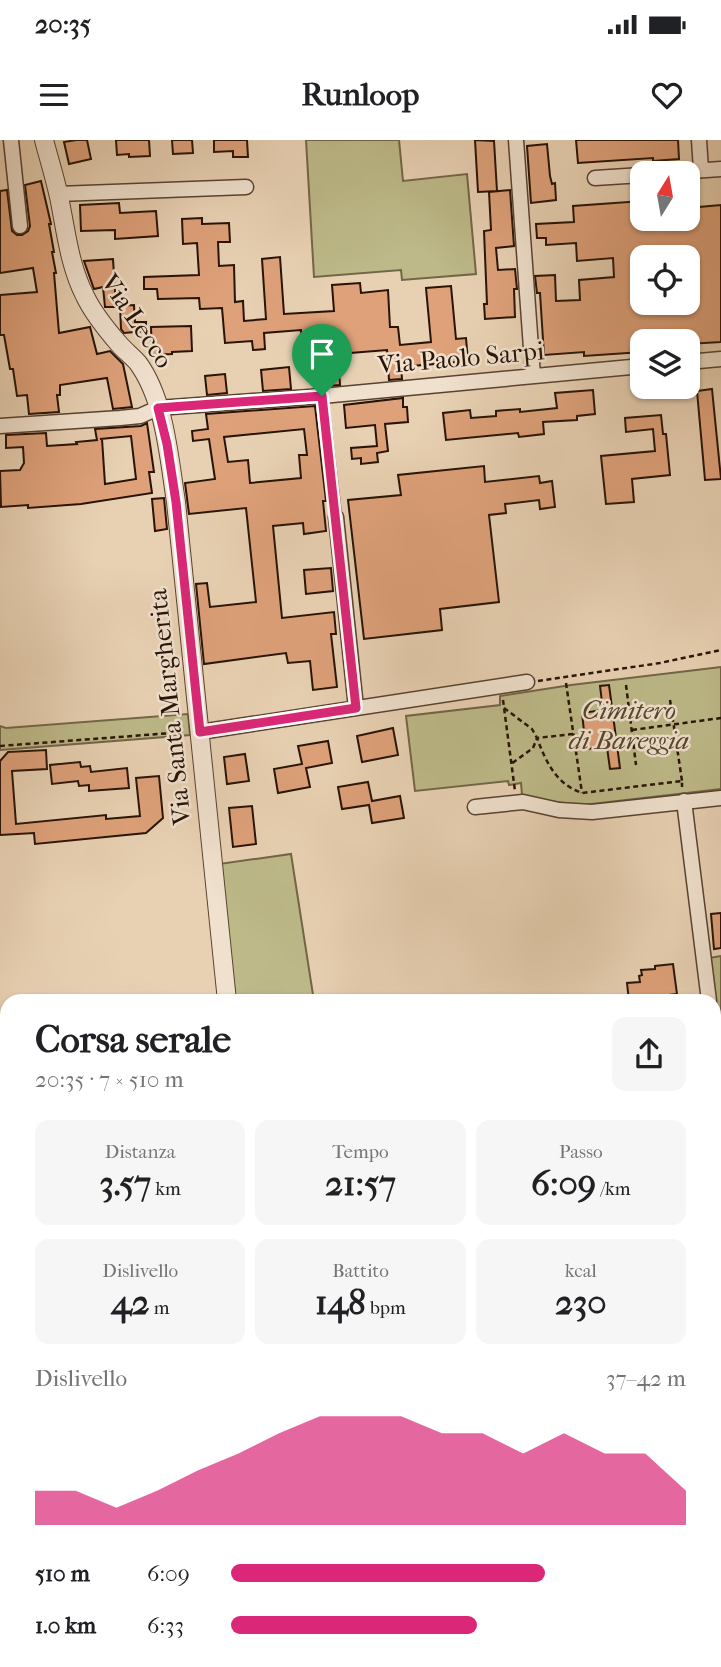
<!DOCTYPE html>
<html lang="it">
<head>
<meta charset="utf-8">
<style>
	body { margin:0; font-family:"IM FELL French Canon",serif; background:#f6f6f6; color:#202124; height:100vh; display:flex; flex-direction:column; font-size:26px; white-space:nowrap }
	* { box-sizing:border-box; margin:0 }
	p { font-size:23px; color:#757577 }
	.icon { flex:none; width:38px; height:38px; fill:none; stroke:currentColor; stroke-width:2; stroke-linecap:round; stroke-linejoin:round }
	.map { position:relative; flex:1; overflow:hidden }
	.side { position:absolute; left:0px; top:854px; width:721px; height:674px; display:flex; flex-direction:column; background:#fff; border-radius:21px 21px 0 0; box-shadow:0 2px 5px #0004 }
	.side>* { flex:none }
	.needle { width:46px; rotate:11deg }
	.controls { position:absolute; left:630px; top:21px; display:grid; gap:14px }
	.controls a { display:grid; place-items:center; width:70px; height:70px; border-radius:14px; background:#fff; box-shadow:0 2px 5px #0004; font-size:35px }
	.pin { position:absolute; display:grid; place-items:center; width:60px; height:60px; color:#fff; margin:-72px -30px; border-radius:50% 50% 50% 0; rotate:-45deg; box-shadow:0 0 7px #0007 }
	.pin .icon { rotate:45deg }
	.round { display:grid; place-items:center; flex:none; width:74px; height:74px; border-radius:14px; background:#f6f6f6 }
	.summary { display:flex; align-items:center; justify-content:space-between; height:119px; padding:0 35px }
	h1 { font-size:38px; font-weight:800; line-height:52px }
	.metrics { display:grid; grid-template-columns:repeat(3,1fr); gap:10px; height:119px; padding:7px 35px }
	.metrics div { display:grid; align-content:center; border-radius:14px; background:#f6f6f6; text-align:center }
	.metrics b { font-size:35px; font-weight:800 }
	.metrics small { font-size:19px; font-weight:400 }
	.metrics p { font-size:19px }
	.chart { height:196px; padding:14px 35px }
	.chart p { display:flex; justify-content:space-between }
	.chart svg { width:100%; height:126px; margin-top:7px; fill:#db2777; opacity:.7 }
	ul { padding:0 35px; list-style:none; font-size:23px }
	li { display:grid; grid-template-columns:112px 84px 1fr; align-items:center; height:52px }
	li i { height:18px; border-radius:9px; background:#db2777 }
	.status { display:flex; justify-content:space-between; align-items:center; height:49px; padding:0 35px; background:#fff; direction:ltr }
	.status svg { height:19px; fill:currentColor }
	header { display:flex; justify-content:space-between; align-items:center; height:91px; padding:0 35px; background:#fff; font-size:32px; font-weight:800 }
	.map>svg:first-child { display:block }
</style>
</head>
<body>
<div class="status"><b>20:35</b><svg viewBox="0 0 49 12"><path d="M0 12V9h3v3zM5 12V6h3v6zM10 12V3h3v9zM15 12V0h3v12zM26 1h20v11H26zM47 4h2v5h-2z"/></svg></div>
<header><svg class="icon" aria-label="menu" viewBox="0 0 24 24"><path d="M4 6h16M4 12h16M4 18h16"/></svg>Runloop<svg class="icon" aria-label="heart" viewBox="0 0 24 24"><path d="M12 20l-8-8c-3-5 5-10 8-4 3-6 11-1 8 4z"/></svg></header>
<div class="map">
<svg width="721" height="1527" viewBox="0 0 721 1527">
	<rect width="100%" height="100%" fill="#e8d1b3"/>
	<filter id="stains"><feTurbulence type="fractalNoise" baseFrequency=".00286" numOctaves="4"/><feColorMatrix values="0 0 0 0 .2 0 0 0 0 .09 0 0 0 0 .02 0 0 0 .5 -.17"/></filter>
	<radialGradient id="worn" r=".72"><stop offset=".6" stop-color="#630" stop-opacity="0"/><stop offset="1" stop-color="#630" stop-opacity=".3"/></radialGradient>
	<path fill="#bdb988" stroke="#726647" stroke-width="2" d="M306 0H399L403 41 467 34 476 134 402 140 401 130 314 137Z
		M721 527V649L583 665 547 661 522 655 521 643 509 645 508 641 415 651 406 576 500 565V556L571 545Z
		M188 574 190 595 0 610V586L6 588Z
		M291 714 314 861H236L219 724Z
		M721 816V919L709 818Z
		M721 1405V1527H663L662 1521H714V1406Z"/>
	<path fill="#dea17a" stroke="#281306" stroke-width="2" fill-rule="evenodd" d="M76 0H87L91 19 69 24 64 2Z
		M116 0H149L150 16 129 17V14L117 15Z
		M172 0H192L193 13 173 14Z
		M214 0H247L248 17H233V11L214 12Z
		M475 0 494 1 497 51 478 52Z
		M576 0H678L679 19 653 21V18L578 23Z
		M547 4 550 36 552 44 555 43 556 60 531 63 527 6Z
		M41 41 51 84H49L54 112H52L56 133H54L59 193 90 187 97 214 110 211 123 224 132 267 113 269 107 238 60 245V255H57L59 272 29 274 27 255 17 256 13 229H10L4 195H0V155L37 152 33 128 0 133V51L7 50 12 91 17 95H22L28 91 30 86 25 45Z
		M510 50 514 106 496 108 498 130 515 129 517 149H514L515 177 485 179 484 164H487L484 91 491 90 489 52Z
		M642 61V79H688V68L721 65V202L688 204V201H642V212L584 216V212L544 215 540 153H537L535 136 555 135 556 161 580 160 579 140 614 137 613 118 577 121 576 103 546 105V98H537L536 84 574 82 573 66ZM688 113 692 164 654 167V163H642V117Z
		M119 63 120 73 156 71 158 96 115 99V90L81 91 80 65Z
		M202 78V84L229 83 230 102H218L219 126 234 125 235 162 243 161 244 181 266 179 262 119 280 117 284 174 334 171 332 145 360 143 361 153 388 150 390 187H398L400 205 431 202 426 148 451 146 456 199 466 198 468 221 401 227 402 239 389 240 387 210 338 214 340 245 327 246 326 229 303 230 301 190 264 193 265 209 253 210 252 201 225 203 222 168 200 169 199 158 158 159 157 149H144V137L199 135 197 103 183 104 182 79Z
		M113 119 116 167H105L103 147 94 149 84 121Z
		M134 165 135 182H146V191L124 193 121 189 120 166Z
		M191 186 192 211 172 212V214L152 215 151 187Z
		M289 227 291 249 263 251 261 230Z
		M225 234 227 253 207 255 205 236Z
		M712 249 721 339 705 340 697 251Z
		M593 250 595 274 577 276V280L543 282 544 294 519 297 518 293 446 300 443 273 470 270 471 278 496 276V271L520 269V272L557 268 555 253Z
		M403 258V267H407L408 282 385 284 388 311 377 313 378 322 361 324V318L352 319 351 308 377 306 375 285 346 288 344 265Z
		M315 266 326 361H323L326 391 304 394 303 383 273 386 282 478 334 472 336 494H331L337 547 313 550 310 521 288 523 286 513 204 524 196 444 207 443 210 467 256 462 246 368 189 374 185 343 215 339 209 299 193 301 192 291 208 289 206 274ZM304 289 307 315H299L301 338 250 343 248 320 228 322 224 297Z
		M661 275 663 294H666L670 335 632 339 634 362 606 364 601 316 655 311 653 289 626 292 625 278Z
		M147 283 154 332H149L152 353 81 364 28 368V365L1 367 0 331 20 330 24 323 23 307 6 308V295L46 293 47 306 77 304 76 302 97 300 95 289 141 286ZM131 296 136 339 105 344 102 299H100Z
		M484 326 485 342 539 336 540 343 552 341 555 367 540 369 539 360 505 364 506 373 489 375 499 462 440 469 442 490 364 499 348 360 401 355 398 335Z
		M164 358 167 389 155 391 152 359Z
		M331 428 333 451 306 454 304 430Z
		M609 545 620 628 610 629 607 607 586 609 582 573 603 570 600 546Z
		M393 588 398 615 362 622 357 596Z
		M328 601 332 623 306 628 310 647 278 653 274 629 302 624 298 606Z
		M46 610 47 629 12 631 16 684 106 675V679L140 676 136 638 159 636 163 678 146 693 35 704 34 693 0 695V621L8 612Z
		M245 614 249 641 227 644 224 617Z
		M80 622 81 627 90 626 91 632 127 628 129 648 89 651V645L79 646 78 641 52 644 50 625Z
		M368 642 372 661 400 656 404 678 372 683 369 665 342 669 338 647Z
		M252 666 256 704 233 707 229 668Z
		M721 773V808L714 809 711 774Z
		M673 824 677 854 650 857 651 861H629L627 843 640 842 639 836 642 835 641 830 655 829V826Z"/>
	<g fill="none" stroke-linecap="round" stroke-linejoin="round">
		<g stroke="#584231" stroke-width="10">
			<path id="service" d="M281 1521 283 1527
				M657 1527 658 1521"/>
		</g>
		<g stroke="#584231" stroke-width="13">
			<path id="pedestrian" d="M322 256 336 377"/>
		</g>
		<g stroke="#584231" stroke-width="17">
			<path id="minor" d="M11 0 20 86
				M516 0 533 236
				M699 0 701 30
				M663 33 721 29
				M595 38 642 35
				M58 54 246 47
				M688 222 721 219
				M0 286 120 278 140 276 158 268 322 256 642 226
				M336 377 356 568
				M200 592 527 542
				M684 661 709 861
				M475 667 523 662 559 670 592 672 721 658
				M714 905 721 962
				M0 1205 7 1204
				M714 1253 721 1302
				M714 1394 721 1393
				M0 1463 7 1462
				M54 1521V1527"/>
		</g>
		<g stroke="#584231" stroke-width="20">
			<path id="tertiary" d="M44 0C49 19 55 38 59 57 66 90 69 125 85 156 93 173 106 189 119 204 125 211 132 216 138 223 165 260 169 318 176 362L227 861
				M714 1102 721 1101
				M312 1521 314 1527"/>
		</g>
		<path stroke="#281306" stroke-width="2.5" stroke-dasharray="5 3.5" stroke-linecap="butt" d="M538 541 660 523 721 510
			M566 543 582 653
			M626 545 636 625
			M503 560 515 651
			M670 560 682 641
			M504 568 532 589 537 598 533 608 511 624
			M632 590 721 578
			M573 594 537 598C546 622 556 644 582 653L682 641V647
			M0 606 185 592"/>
		<use href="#service" stroke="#f0e1ce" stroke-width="7"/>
		<use href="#pedestrian" stroke="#f0e1ce" stroke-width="10"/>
		<use href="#minor" stroke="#f0e1ce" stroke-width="14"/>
		<use href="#tertiary" stroke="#f0e1ce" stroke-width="18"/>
	</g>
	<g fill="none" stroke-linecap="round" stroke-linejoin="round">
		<g stroke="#fff" stroke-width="14">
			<path id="route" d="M322 256 356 568 200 592 176 362 167 304 158 268Z"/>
		</g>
		<use href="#route" stroke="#db2777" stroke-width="9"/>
	</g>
	<g text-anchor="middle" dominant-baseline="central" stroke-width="5" stroke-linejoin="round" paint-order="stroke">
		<g font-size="26" fill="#281306" stroke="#f0e1ce">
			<text transform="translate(137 181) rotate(56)">Via Lecco</text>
			<text transform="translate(461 218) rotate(-5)">Via Paolo Sarpi</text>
			<text transform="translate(170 567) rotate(-96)">Via Santa Margherita</text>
		</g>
		<g font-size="26" font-style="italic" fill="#55452d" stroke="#f0e1ce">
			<text x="629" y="570">Cimitero<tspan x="629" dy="30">di Bareggia</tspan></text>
		</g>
	</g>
	<rect width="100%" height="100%" filter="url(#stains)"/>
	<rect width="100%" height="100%" fill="url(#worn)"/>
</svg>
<div class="controls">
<a><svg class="needle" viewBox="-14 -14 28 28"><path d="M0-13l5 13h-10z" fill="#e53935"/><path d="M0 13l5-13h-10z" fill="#757577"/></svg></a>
<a><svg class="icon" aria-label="locate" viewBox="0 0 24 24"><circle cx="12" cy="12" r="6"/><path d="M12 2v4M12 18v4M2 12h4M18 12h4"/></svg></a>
<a><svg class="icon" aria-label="layers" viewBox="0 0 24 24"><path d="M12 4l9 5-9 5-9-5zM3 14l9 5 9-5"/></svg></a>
</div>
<div class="pin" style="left:322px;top:256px;background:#1e9e55"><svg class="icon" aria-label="arrive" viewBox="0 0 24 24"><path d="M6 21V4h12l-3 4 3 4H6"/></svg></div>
<section class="side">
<div class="summary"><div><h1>Corsa serale</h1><p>20:35 · 7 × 510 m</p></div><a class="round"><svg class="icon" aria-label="share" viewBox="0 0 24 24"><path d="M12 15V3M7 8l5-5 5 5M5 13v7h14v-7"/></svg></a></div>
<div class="metrics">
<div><p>Distanza</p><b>3.57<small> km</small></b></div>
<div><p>Tempo</p><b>21:57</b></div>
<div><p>Passo</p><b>6:09<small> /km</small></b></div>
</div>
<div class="metrics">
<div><p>Dislivello</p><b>42<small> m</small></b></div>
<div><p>Battito</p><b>148<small> bpm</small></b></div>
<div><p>kcal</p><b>230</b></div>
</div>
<div class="chart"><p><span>Dislivello</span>37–42 m</p>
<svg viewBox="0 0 160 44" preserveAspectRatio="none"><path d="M0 44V32L10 32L20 38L30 32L40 25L50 19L60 12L70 6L80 6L90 6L100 12L110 12L120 19L130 12L140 19L150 19L160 32V44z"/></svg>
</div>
<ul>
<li><b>510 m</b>6:09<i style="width:69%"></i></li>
<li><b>1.0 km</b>6:33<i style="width:54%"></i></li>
</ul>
</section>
</div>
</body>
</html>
